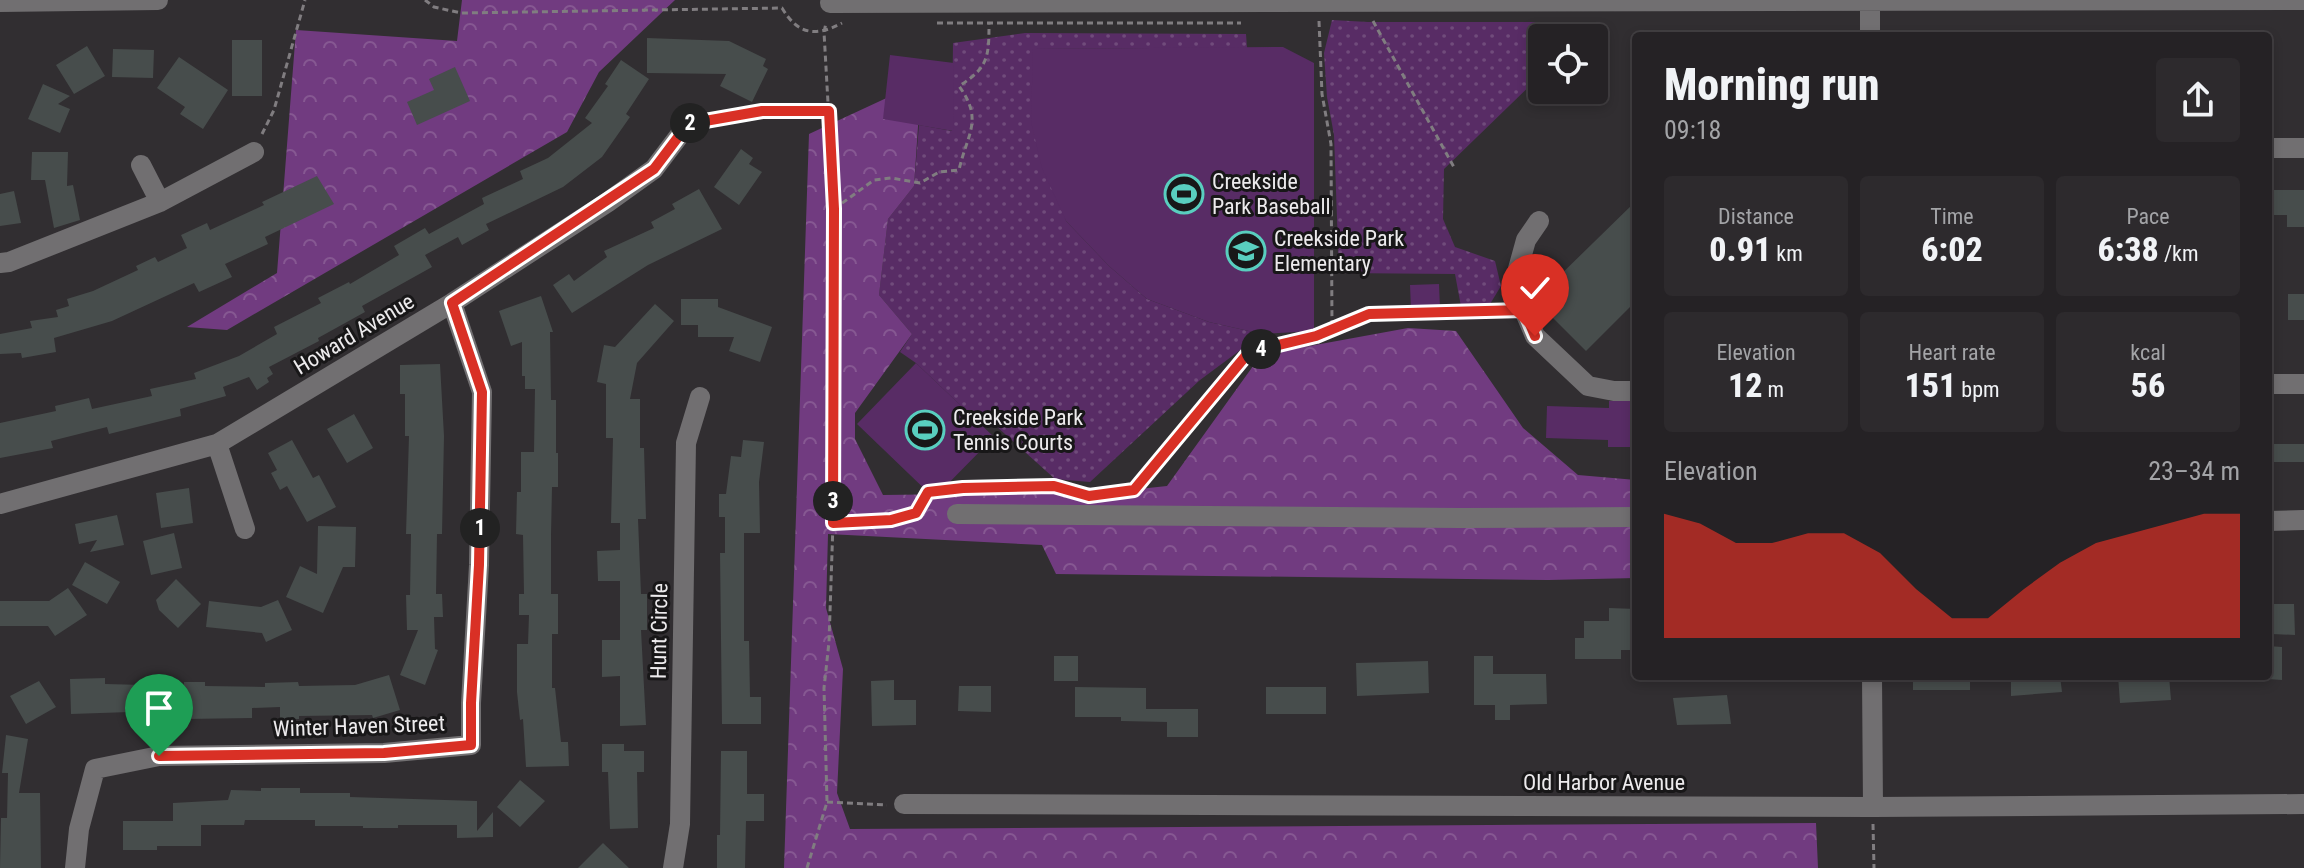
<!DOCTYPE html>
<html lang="en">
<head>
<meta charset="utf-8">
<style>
	body { margin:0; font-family:"Roboto Condensed",sans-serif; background:#2d2a2d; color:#f1f3f6; height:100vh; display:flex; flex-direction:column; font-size:30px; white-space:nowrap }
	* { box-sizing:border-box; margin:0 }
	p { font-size:26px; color:#a3a4a7 }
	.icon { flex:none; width:44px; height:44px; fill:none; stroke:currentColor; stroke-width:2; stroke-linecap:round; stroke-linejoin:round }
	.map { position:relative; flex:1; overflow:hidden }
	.panel { position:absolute; left:1632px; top:32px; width:640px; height:648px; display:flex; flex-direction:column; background:#252225; border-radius:8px; box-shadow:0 4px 12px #0003,0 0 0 2px #423f42 }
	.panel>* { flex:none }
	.buttons { position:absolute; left:1528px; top:24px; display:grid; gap:16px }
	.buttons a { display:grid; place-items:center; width:80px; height:80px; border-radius:8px; background:#252225; box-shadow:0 4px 12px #0003,0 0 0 2px #423f42; font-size:40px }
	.pin { position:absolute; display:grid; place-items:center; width:68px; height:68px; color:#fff; margin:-82px -34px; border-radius:50% 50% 50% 0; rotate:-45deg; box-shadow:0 0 8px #0007 }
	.pin .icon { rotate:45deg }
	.km { position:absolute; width:40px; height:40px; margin:-20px; border-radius:50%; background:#222; color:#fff; font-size:22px; line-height:40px; text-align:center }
	.round { display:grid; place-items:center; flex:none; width:84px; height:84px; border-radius:8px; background:#2d2a2d }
	.head { display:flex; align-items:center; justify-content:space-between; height:136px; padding:0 32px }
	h1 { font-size:44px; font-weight:800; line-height:60px }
	.figures { display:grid; grid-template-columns:repeat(3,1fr); gap:12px; height:136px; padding:8px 32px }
	.figures div { display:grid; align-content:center; border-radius:8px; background:#2d2a2d; text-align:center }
	.figures b { font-size:34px; font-weight:800 }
	.figures small { font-size:22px; font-weight:400 }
	.figures p { font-size:22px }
	.chart { height:224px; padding:16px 32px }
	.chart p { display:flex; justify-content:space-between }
	.chart svg { width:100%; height:144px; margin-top:8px; fill:#d93025; opacity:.7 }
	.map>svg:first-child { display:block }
</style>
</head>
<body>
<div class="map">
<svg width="2304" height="868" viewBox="0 0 2304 868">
	<defs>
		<pattern id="grass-dots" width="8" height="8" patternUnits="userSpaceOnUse" patternTransform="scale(2)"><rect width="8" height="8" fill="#582c65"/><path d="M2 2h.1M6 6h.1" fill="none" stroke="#704b7b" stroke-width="1.8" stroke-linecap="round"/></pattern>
		<pattern id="forest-crowns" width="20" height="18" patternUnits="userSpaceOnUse" patternTransform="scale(2)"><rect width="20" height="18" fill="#713b80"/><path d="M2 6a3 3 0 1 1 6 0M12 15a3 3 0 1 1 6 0" fill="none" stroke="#865892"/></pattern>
	</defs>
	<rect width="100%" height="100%" fill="#312e31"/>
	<path fill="url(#grass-dots)" d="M1332 20 1368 22H1556V38H1542V74L1444 169 1443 219 1455 247 1495 261 1501 286 1490 304 1462 312 1455 274 1339 273 1334 135 1327 97 1324 53Z
		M1025 33 1246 34 1247 48 1033 49 1066 221 1109 266 1147 299 1209 322 1262 334 1200 380 1090 482 1055 479 995 425 978 422 916 363 900 352 912 334 879 295 888 219 914 186 919 125 952 131 953 43Z"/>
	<path fill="url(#forest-crowns)" d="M462 0H675L599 72 567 132 227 330 187 327 277 273 296 30 457 41Z
		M921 82 914 186 888 219 879 295 912 334 855 413V439L883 495 1111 492 1167 486 1261 355 1408 328 1456 331 1523 428 1578 475 1636 480V578L1548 580 1056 574 1042 545 828 534 826 608 843 669 837 793 850 829 1816 823 1818 868H784L809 134Z"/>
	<path fill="#582c65" d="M1283 47 1314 63V331L1262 334 1209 322 1147 299 1109 266 1066 221 1042 168 1031 122 1033 49Z
		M890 55 954 63 953 131 883 119Z
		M1439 284 1440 308 1411 310 1410 285Z
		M916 363 994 437 934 498 857 424Z
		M1636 400V447H1608V440L1546 438 1547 406 1609 408V401Z"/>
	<path fill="#474d4c" d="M647 38 729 41 766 59 763 66 768 69 752 102 720 86 726 74 647 73Z
		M232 40H262V96H232Z
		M87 46 105 76 74 94 56 65Z
		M113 49 154 50 153 78 112 77Z
		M179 57 228 90 203 129 180 114 185 107 157 88Z
		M621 60 649 79 626 114 630 117 602 157 563 187 486 224 489 230 462 245 458 237 425 255 432 267 362 306 365 312 318 338 319 341 269 367 273 374 267 378 269 382 257 390 249 377 223 387 226 396 180 409 181 416 109 434 107 427 51 441 53 448 0 458V423L56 411 55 406 89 398 92 409 152 396 150 389 196 379 194 373 239 356 277 334 274 327 321 303 318 298 349 282 350 284 399 255 394 246 425 228 429 234 484 204 482 198 523 179 520 171 548 158 592 123 585 118 608 86 605 84Z
		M455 67 470 101 417 125 407 102 434 90 429 79Z
		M43 84 70 96 58 104 70 109 60 133 28 119Z
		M741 149 753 158 749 164 762 172 739 205 714 187Z
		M32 152H68L67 186 73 185 80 220 54 228 45 180H31Z
		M317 176 334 204 265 237 268 244 225 264 232 277 199 292 194 283 112 321 54 338 56 352 22 358 21 353 0 354V334L32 328 30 321 58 317 56 310 69 306 67 299 93 291 138 270 136 266 155 257 158 262 187 248 181 235 207 223 210 230 264 205 262 202Z
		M699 189 722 229 648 265 572 313 553 285 569 274 574 281 607 257 604 251 654 228 651 222 675 209 672 204Z
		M2268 190H2304V227H2287V215H2268Z
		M14 191 21 223 0 226V194Z
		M1636 201V301L1586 351 1540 305 1554 290 1550 285Z
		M2288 294H2304V320H2288Z
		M541 296 553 332H550L551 400H556V453H558V487H552L551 535V594H558V634H552V688H555L561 742H568L569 766 526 767 523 719 520 720 517 692V644H528L529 615H519V594H524L523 535 516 534 517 492H521V452H534L535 389H525V376H522V342L511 346 499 311Z
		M681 299H718V307L772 327 760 362 729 351 734 337H698V325H681Z
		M655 304 674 321 637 363 630 399H640V448H644L646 519H638L641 594H647V630H641L646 725 620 726V676L602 677V640H620V581H598L597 551 620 550V523H611L613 438H606V384L597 382 604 345 615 347Z
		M440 364 444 436 442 534H437L436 594H442L443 617H434L435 649 438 650 425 685 400 675 418 630H407L406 595H410L411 534H406L409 436H405V394H400V365Z
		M354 414 373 448 347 463 327 429Z
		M292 440 313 478 319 475 336 507 307 522 287 486 280 490 271 473 277 470 268 453Z
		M743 440 764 442 759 482 760 533H744V641H749L750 697H761V724H722L720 553H725V517H719V494H726L731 456 741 457Z
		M2268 444H2304V462H2268Z
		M189 488 193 523 161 528 156 493Z
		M117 515 124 545 90 552 97 540 79 544 75 524Z
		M318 526 356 527 355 567H343L323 613 286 597 300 566 317 574Z
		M174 533 182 568 151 575 143 541Z
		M85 562 120 582 107 604 72 585Z
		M176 579 201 604 178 628 159 610 156 600Z
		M68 588 87 615 55 636 48 626H0V601H49Z
		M278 600 292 630 266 642 262 633 206 627 209 601 261 607Z
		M2271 604H2294L2295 635 2272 634Z
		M1609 608 1636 609V650H1621V659H1575V638H1584V621H1609Z
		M2268 646 2282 647V680L2268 679Z
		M1054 656H1078V681H1054Z
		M1474 656H1493V674H1546L1547 704 1510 705V720H1495V705H1474Z
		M1428 661 1429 693 1357 696 1356 663Z
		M389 675 400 710 373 718 372 715 299 716V719L280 720V707L252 708V718L185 719V706H155V719H130V712L71 714 70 679 105 678V684L184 686V682H205V686L265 687V683L298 682 299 686 355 685Z
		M1913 676H1970V690H1913Z
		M2011 676H2060L2062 692 2011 696Z
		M2118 676H2169L2171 700 2120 703Z
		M894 680V700H916V725L872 726 871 681Z
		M39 681 56 707 26 724 10 696Z
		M959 686H991V712L958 711Z
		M1075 687 1146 688V709H1198V737H1167V722L1121 721V717H1075Z
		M1266 687H1326V714H1266Z
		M1727 695 1731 724 1677 725 1673 698Z
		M6 735 28 739 19 793H40L41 868H0L1 818H7L8 773H2Z
		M602 744H624V751H644V772H637L638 828 610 829 608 772H602Z
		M721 751H747V794H764V821H746L745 868H717V835H720Z
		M520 780 545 801 520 827 497 807Z
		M261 788H300V793H350V797L477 801V831L493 812V837L457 838V825H398V828H363V826H315V820H245L244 825H201V846H157V850H123V821H173V803L228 800 231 790 261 791Z
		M603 843 629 868H578Z"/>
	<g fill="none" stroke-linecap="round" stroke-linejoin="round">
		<path stroke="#807d80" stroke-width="3" stroke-dasharray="6 4" stroke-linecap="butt" d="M425 0 434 7 461 13 782 8C798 35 816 37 842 23
			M1319 21 1322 94 1331 144 1332 329
			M1373 21 1455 169
			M937 23H1241
			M707 120 762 111H827
			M262 134 274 110 305 0
			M834 209 874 180 891 178 920 183 939 172 959 170C967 134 984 120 959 86 988 68 989 57 989 24
			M1097 495 1134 490 1249 352 1316 336 1369 314 1507 310
			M833 523 891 520 916 513 928 492 963 488 1054 486 1086 495
			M827 802 887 805
			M1873 824 1874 868
			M807 868 827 802 824 688 829 642 833 523 834 209 824 32 826 23"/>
		<path stroke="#716f71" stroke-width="20" d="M1870 0V36
			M0 2 158 0
			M830 3 2304 0
			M2268 148H2304
			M141 165 160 202
			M1539 221 1526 240 1518 269 1524 310 1535 336 1588 386 1614 391H1636
			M0 263 9 262 160 202 254 152
			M2268 384H2304
			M217 444 245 529
			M0 504 217 444 452 303 608 202 654 169 688 124
			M957 514 1461 518 1636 517
			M2268 521 2304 520
			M1872 676 1873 807
			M904 804 1873 807 2304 804
			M75 868 79 829 95 769 159 756 384 753 471 745V703L479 565 482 392 452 303
			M673 868 680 824 686 443 700 397"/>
	</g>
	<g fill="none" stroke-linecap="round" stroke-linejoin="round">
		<g stroke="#fff" stroke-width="16">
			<path id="route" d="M159 756 384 753 471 745V703L479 565 482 392 452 303 654 169 688 124 762 111H829L834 209 833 523 891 520 916 513 928 492 963 488 1054 486 1089 496 1134 490 1249 352 1316 336 1369 314 1524 310 1535 336"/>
		</g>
		<use href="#route" stroke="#d93025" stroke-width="10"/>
	</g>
	<defs>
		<g id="stadium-ring" transform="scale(2)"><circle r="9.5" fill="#181718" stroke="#59cebf" stroke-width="1.5"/><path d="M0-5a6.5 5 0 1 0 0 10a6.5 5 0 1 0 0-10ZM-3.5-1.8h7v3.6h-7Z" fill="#59cebf"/></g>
		<g id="school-ring" transform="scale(2)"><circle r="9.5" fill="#181718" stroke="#59cebf" stroke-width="1.5"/><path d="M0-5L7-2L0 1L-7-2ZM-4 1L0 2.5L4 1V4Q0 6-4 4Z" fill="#59cebf"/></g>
	</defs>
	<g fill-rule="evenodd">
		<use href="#stadium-ring" x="1184" y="194"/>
		<use href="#school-ring" x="1246" y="251"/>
		<use href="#stadium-ring" x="925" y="430"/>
	</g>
	<g text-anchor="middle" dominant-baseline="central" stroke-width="6" stroke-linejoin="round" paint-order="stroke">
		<g font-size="22" fill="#edebed" stroke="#181718" text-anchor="start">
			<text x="1212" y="181">Creekside<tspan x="1212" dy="25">Park Baseball</tspan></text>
			<text x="1274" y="238">Creekside Park<tspan x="1274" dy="25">Elementary</tspan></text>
			<text x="953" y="417">Creekside Park<tspan x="953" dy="25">Tennis Courts</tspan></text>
		</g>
		<g font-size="22" fill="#edebed" stroke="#181718">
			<text transform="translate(354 334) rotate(-31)">Howard Avenue</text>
			<text transform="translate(659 631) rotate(-89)">Hunt Circle</text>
			<text transform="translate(359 726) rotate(-2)">Winter Haven Street</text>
			<text x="1604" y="782">Old Harbor Avenue</text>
		</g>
	</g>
</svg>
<div class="buttons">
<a><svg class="icon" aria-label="locate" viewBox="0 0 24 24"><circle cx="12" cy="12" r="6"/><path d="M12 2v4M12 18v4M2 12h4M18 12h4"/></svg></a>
</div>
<div class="pin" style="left:159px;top:756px;background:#1e9e55"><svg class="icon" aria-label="arrive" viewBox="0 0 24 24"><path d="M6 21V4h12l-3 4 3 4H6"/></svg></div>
<div class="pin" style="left:1535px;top:336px;background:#d93025"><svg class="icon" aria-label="check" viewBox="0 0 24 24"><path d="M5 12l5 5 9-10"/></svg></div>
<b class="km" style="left:480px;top:528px">1</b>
<b class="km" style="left:690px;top:123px">2</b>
<b class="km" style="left:833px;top:501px">3</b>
<b class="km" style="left:1261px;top:349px">4</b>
<section class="panel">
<div class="head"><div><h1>Morning run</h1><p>09:18</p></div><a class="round"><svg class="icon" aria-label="share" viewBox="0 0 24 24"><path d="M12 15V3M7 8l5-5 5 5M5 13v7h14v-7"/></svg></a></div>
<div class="figures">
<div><p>Distance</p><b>0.91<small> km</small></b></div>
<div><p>Time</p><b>6:02</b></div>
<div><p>Pace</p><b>6:38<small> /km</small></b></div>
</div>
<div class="figures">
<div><p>Elevation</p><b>12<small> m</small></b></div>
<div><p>Heart rate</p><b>151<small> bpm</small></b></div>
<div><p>kcal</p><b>56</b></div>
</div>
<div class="chart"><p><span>Elevation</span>23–34 m</p>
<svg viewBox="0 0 160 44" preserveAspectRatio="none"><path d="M0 44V6L10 9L20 15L30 15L40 12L50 12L60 18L70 29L80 38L90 38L100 29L110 21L120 15L130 12L140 9L150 6L160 6V44z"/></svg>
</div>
</section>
</div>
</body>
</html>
